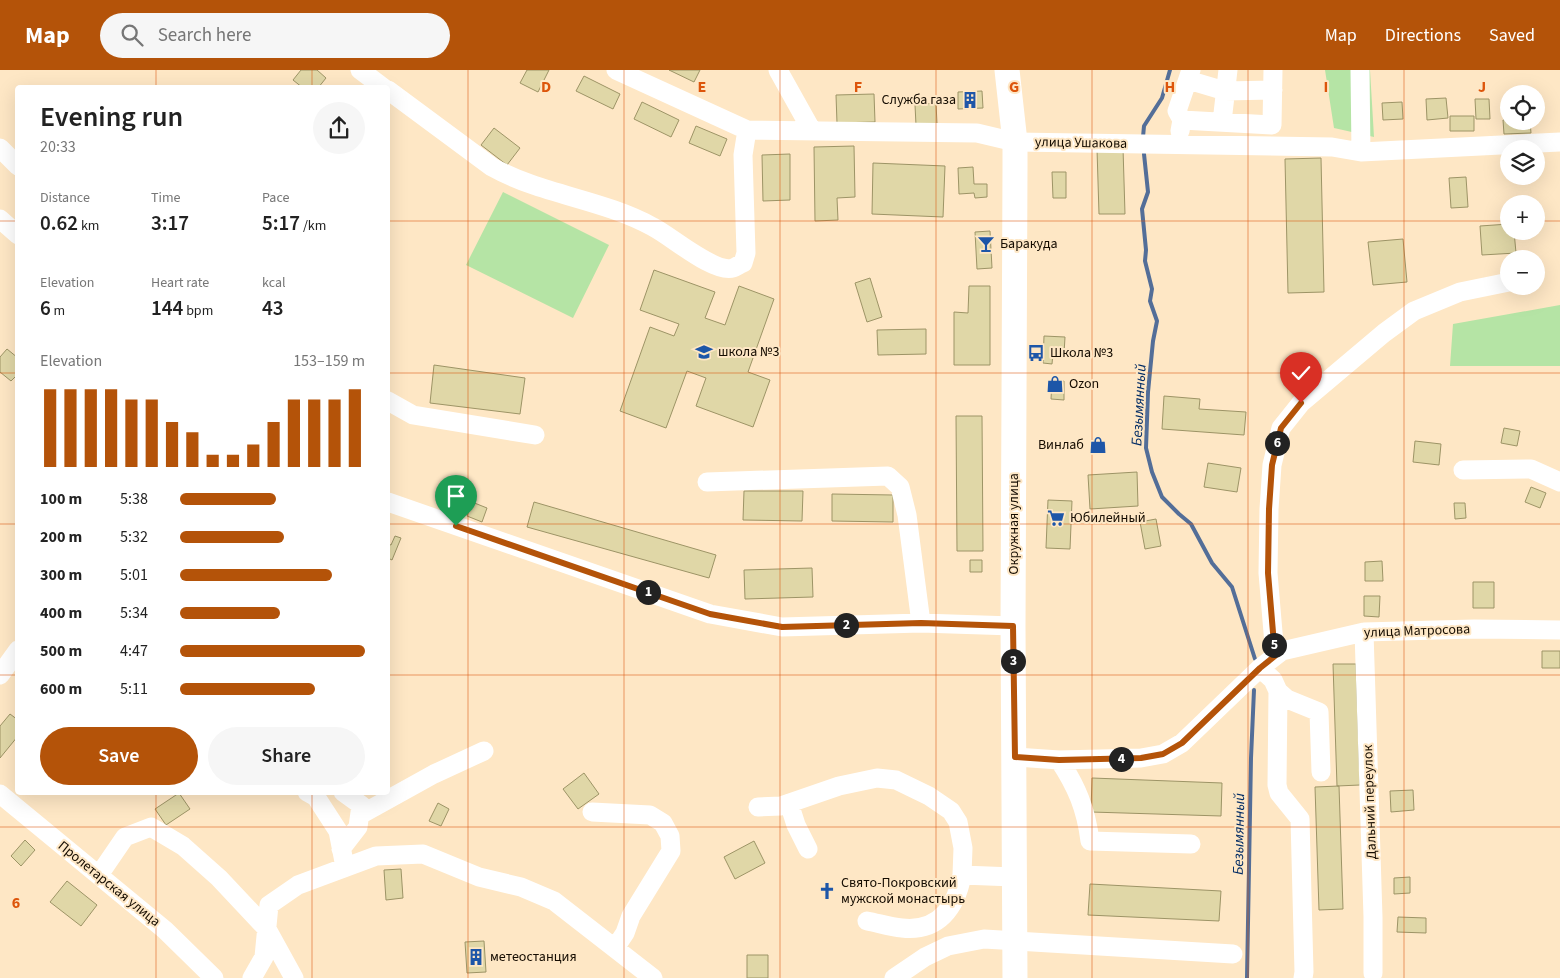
<!DOCTYPE html>
<html lang="en">
<head>
<meta charset="utf-8">
<style>
	body { margin:0; font-family:"Source Sans 3",sans-serif; background:#f6f6f6; color:#222; height:100vh; display:flex; flex-direction:column; font-size:19px; white-space:nowrap }
	* { box-sizing:border-box; margin:0 }
	p { font-size:16px; color:#767676 }
	.icon { flex:none; width:28px; height:28px; fill:none; stroke:currentColor; stroke-width:2; stroke-linecap:round; stroke-linejoin:round }
	.map { position:relative; flex:1; overflow:hidden }
	.details { position:absolute; left:15px; top:15px; width:375px; height:710px; display:flex; flex-direction:column; background:#fff; border-radius:5px; box-shadow:0 5px 20px #0002 }
	.details>* { flex:none }
	.fabs { position:absolute; left:1500px; top:15px; display:grid; gap:10px }
	.fabs a { display:grid; place-items:center; width:45px; height:45px; border-radius:50%; background:#fff; box-shadow:0 5px 20px #0002; font-size:25px }
	.pin { position:absolute; display:grid; place-items:center; width:42px; height:42px; color:#fff; margin:-51px -21px; border-radius:50% 50% 50% 0; rotate:-45deg; box-shadow:0 0 5px #0007 }
	.pin .icon { rotate:45deg }
	.km { position:absolute; width:25px; height:25px; margin:-12px; border-radius:50%; background:#222; color:#fff; font-size:14px; line-height:25px; text-align:center }
	.round { display:grid; place-items:center; flex:none; width:52px; height:52px; border-radius:26px; background:#f6f6f6 }
	.overview { display:flex; align-items:center; justify-content:space-between; height:85px; padding:0 25px }
	h1 { font-size:28px; font-weight:600; line-height:38px }
	.metrics { display:grid; grid-template-columns:repeat(3,1fr); gap:8px; height:85px; padding:5px 25px }
	.metrics div { display:grid; align-content:center }
	.metrics b { font-size:21px; font-weight:600 }
	.metrics small { font-size:14px; font-weight:400 }
	.metrics p { font-size:14px }
	.chart { height:140px; padding:10px 25px }
	.chart p { display:flex; justify-content:space-between }
	.chart svg { width:100%; height:90px; margin-top:5px; stroke:#b45309; stroke-width:6 }
	.primary-button { display:flex; gap:10px; margin-top:auto; padding:10px 25px }
	.primary-button a { flex:1; height:58px; border-radius:30px; background:#b45309; color:#fff; font-size:20px; font-weight:600; line-height:58px; text-align:center }
	.primary-button a+a { background:#f6f6f6; color:#222 }
	ul { padding:0 25px; list-style:none; font-size:16px }
	li { display:grid; grid-template-columns:80px 60px 1fr; align-items:center; height:38px }
	li i { height:12px; border-radius:6px; background:#b45309 }
	header { display:flex; align-items:center; gap:30px; box-sizing:border-box; height:70px; padding:0 25px; background:#b45309; color:#fff }
	header strong { font-size:24px }
	nav { display:flex; gap:28px; margin-inline-start:auto; font-size:18px }
	.search { width:350px; height:45px; background:#f6f6f6; display:flex; align-items:center; gap:12px; box-sizing:border-box; padding:0 18px; border-radius:28px; color:#767676; font-size:19px }
	.map>svg:first-child { display:block }
</style>
</head>
<body>
<header>
<strong>Map</strong>
<div class="search"><svg class="icon" aria-label="search" viewBox="0 0 24 24"><circle cx="10" cy="10" r="6"/><path d="M15 15l6 6"/></svg>Search here</div>
<nav><a>Map</a><a>Directions</a><a>Saved</a></nav>
</header>
<div class="map">
<svg width="1560" height="908" viewBox="0 0 1560 908">
	<rect width="100%" height="100%" fill="#fee7c5"/>
	<path fill="#b5e4a5" d="M1325 0H1370L1374 67 1334 58Z
		M503 122 609 175 573 248 466 195Z
		M1560 235V296H1450L1453 254Z"/>
	<g fill="none" stroke-linecap="round" stroke-linejoin="round">
		<path stroke="#536e98" stroke-width="4" d="M1143 67 1144 56 1162 28 1170 0
			M1144 84 1148 122 1142 139 1146 180 1145 191 1152 219 1150 231 1157 251 1153 271 1148 322 1146 378 1152 402 1162 427 1179 444 1191 454 1212 493 1232 517 1255 589
			M1247 908 1251 688 1254 620"/>
	</g>
	<path fill="#e0d7a7" stroke="#9d9466" d="M301 0H317L326 8 318 18H303L293 10Z
		M527 0H549L538 22 520 13Z
		M669 0H700L694 12Z
		M584 6 620 24 613 39 576 21Z
		M982 21 983 38 958 39V22Z
		M874 24 875 52 837 53 836 25Z
		M1446 28 1448 48 1427 50 1426 29Z
		M1475 29H1489L1490 49H1476Z
		M642 32 679 50 671 67 634 49Z
		M1402 32 1403 49 1383 50 1382 33Z
		M936 33 937 54 916 55 915 35Z
		M1450 46H1474V61H1450Z
		M1509 49V51H1530L1531 63 1504 64 1503 50Z
		M696 56 727 69 720 86 689 73Z
		M494 58 520 78 507 95 481 75Z
		M854 76 855 127 837 128 838 150 815 151 814 77Z
		M1123 78 1125 144H1099L1097 79Z
		M790 84V130L763 131 762 85Z
		M1321 88 1324 222 1288 223 1285 89Z
		M873 93 945 96 943 147 872 144Z
		M973 97 974 114H987V127L975 128 974 123 959 124 958 98Z
		M1052 102H1066V128H1053Z
		M1466 107 1468 137 1451 138 1449 108Z
		M1509 154V161H1514L1516 183 1482 185 1480 156Z
		M990 161 992 198 977 199 975 162Z
		M1403 169 1407 212 1373 215 1368 172Z
		M654 200 715 222 705 248 725 255 739 216 774 229 748 302 770 310 753 357 696 336 706 308 687 301 666 358 620 341 650 257 674 266 679 254 640 240Z
		M870 208 882 247 867 252 855 213Z
		M969 216H990V295H954V242L968 243Z
		M926 259V284L878 285 877 260Z
		M1044 266 1065 267 1064 284 1053 283 1052 294 1043 293Z
		M7 279 18 288V304L11 311 0 302V287Z
		M434 295 525 308 520 344 430 333Z
		M1052 311H1064V330L1051 329Z
		M1164 326 1200 329 1199 339 1246 342 1244 365 1162 359Z
		M956 346H982L983 481H957Z
		M1504 358 1520 361 1517 376 1501 373Z
		M1415 371 1441 374 1439 395 1413 392Z
		M1208 393 1241 398 1237 422 1204 417Z
		M1137 402 1138 436 1090 439 1088 405Z
		M1531 417 1546 423 1540 438 1525 432Z
		M744 421H803L802 451 743 450Z
		M832 424 893 425V452L832 451Z
		M1048 430 1072 431 1070 479 1046 478Z
		M472 432 487 438 482 452 467 446Z
		M534 432 716 485 709 508 527 457Z
		M1454 433H1465L1466 448 1455 449Z
		M1156 449 1161 476 1145 479 1140 452Z
		M395 466 401 468 392 490 388 488V474L391 475Z
		M970 490H982V502H970Z
		M1382 491 1383 511H1365V492Z
		M812 498 813 527 745 529 744 500Z
		M1473 512H1494V538H1473Z
		M1364 526H1380L1379 547 1364 546Z
		M1542 581H1560V598H1542Z
		M1333 594H1356L1360 715 1337 716Z
		M10 644 18 650V666L0 688V656Z
		M584 703 599 724 578 739 563 719Z
		M1092 708 1222 713 1221 746 1091 742Z
		M1339 716 1343 839 1319 840 1315 717Z
		M1413 720 1414 740 1391 742 1390 721Z
		M179 723 190 739 166 755 155 739Z
		M438 733 449 739 441 756 429 751Z
		M25 770 35 780 21 796 11 786Z
		M754 771 765 793 735 809 724 787Z
		M401 799 403 828 386 830 384 800Z
		M1410 807V823L1394 824V808Z
		M67 811 97 835 81 856 50 832Z
		M1090 814 1221 821 1219 851 1088 845Z
		M1398 847 1426 848V863L1397 862Z
		M484 871 486 902 467 903 465 872Z
		M747 885H768V908H747Z"/>
	<g fill="none" stroke-linecap="round" stroke-linejoin="round">
		<path stroke="#fff" stroke-width="19" d="M360 0 384 18
			M616 0 747 60 977 63 1015 72 1332 77 1361 82 1560 72
			M778 0 812 61
			M1360 0 1361 82
			M1188 10 1225 21 1273 20
			M388 20 492 97C542 125 602 129 653 157 671 166 714 204 733 198 736 197 740 194 743 193L746 183 743 85 747 60
			M1182 50 1272 55 1273 0
			M1222 52 1228 0
			M1180 61 1182 50 1177 41 1191 0
			M0 78 18 96
			M0 149 18 165
			M388 331 413 345 535 365
			M1463 400 1531 399 1560 412
			M707 412 888 406 900 417 907 445 921 553
			M388 432 710 544 782 557 921 553 1013 556
			M1364 562 1373 847V903
			M1275 586 1268 503 1269 439 1272 395 1281 358 1301 333 1384 263 1414 241 1460 222 1509 212
			M1260 598 1273 610 1278 621 1277 715 1279 723 1300 749 1304 902 1303 908
			M0 605 18 580
			M1278 621 1287 629 1319 642 1321 702
			M1015 687 1059 690 1141 688 1163 684 1182 673 1260 598 1282 581 1364 562 1474 559 1560 560
			M1059 690C1077 717 1086 739 1090 771L1191 774
			M307 722 316 727 338 761 345 797
			M0 724 165 860 214 908
			M789 733 796 755 808 779
			M758 737 781 736 839 716 877 708 896 710 929 726 951 741 958 752 963 778 962 805 1014 807
			M592 742 650 745 663 753 670 766 671 781 631 846 625 863 615 878
			M360 745 434 704 484 681
			M341 779 358 757 361 735 343 722
			M99 805 125 767 151 757 183 776 219 808 267 859 294 908
			M867 851C878 853 890 857 902 858 938 862 956 838 962 805
			M252 908 264 887 269 835 298 815 376 786 423 784 479 807 521 817 554 831 653 908
			M894 908 925 887 948 876 984 869 1233 884"/>
		<path stroke="#fff" stroke-width="25" d="M1007 0 1015 72V98L1013 556 1015 908"/>
	</g>
	<g fill="none" stroke-linecap="round" stroke-linejoin="round">
		<g stroke="#fff" stroke-width="10">
			<path id="route" d="M456 456 710 544 782 557 921 553 1013 556 1015 687 1059 690 1141 688 1163 684 1182 673 1260 598 1275 586 1268 503 1269 439 1272 395 1281 358 1301 333"/>
		</g>
		<use href="#route" stroke="#b45309" stroke-width="6"/>
	</g>
	<path fill="none" stroke="#dd550b" stroke-width="1" stroke-opacity="0.55" d="M156 0V18M312 0V18M468 0V908M624 0V908M780 0V908M936 0V908M1092 0V908M1248 0V908M1404 0V908M0 151H18M388 151H1509M1536 151H1560M0 303H18M388 303H1560M0 454H18M388 454H1560M0 605H18M388 605H1560M156 722V908M312 722V908M0 757H1560"/>
	<defs>
		<g id="building-bare" transform="scale(1.35)"><path d="M-4-6H4V6H1V3H-1V6H-4ZM-2.5-4.3h1.7v1.8h-1.7ZM.8-4.3h1.7v1.8H.8ZM-2.5-1h1.7V.8h-1.7ZM.8-1h1.7V.8H.8Z" fill="#1d56a8" stroke="#fee7c5" stroke-width="2.5" paint-order="stroke"/></g>
		<g id="bar-bare" transform="scale(1.35)"><path d="M-6-5H6L.8 .8V4.5H3.5V6h-7V4.5H-.8V.8Z" fill="#1d56a8" stroke="#fee7c5" stroke-width="2.5" paint-order="stroke"/></g>
		<g id="school-bare" transform="scale(1.35)"><path d="M0-5L7-2L0 1L-7-2ZM-4 1L0 2.5L4 1V4Q0 6-4 4Z" fill="#1d56a8" stroke="#fee7c5" stroke-width="2.5" paint-order="stroke"/></g>
		<g id="bus-bare" transform="scale(1.35)"><path d="M-5-6H5V4H4V6H2V4H-2V6H-4V4H-5ZM-3.5-4V0h7V-4ZM-3.5 1.2v1.5H-2V1.2ZM2 1.2v1.5H3.5V1.2Z" fill="#1d56a8" stroke="#fee7c5" stroke-width="2.5" paint-order="stroke"/></g>
		<g id="shop-bare" transform="scale(1.35)"><path d="M-5-2.5h2.3a2.7 3.5 0 0 1 5.4 0H5L5.5 6h-11ZM-1.5-2.5h3a1.5 2.3 0 0 0-3 0Z" fill="#1d56a8" stroke="#fee7c5" stroke-width="2.5" paint-order="stroke"/></g>
		<g id="supermarket-bare" transform="scale(1.35)"><path d="M-6-5.5h2.5l.6 2H6L4.5 2H-2.5L-4.4-4H-6ZM-1.5 3.2a1.3 1.3 0 1 0 .1 0ZM3 3.2a1.3 1.3 0 1 0 .1 0Z" fill="#1d56a8" stroke="#fee7c5" stroke-width="2.5" paint-order="stroke"/></g>
		<g id="church-bare" transform="scale(1.35)"><path d="M-1.2-6h2.4v3.5h3.3v2.4h-3.3V6h-2.4V-.1h-3.3v-2.4h3.3Z" fill="#1d56a8" stroke="#fee7c5" stroke-width="2.5" paint-order="stroke"/></g>
	</defs>
	<g fill-rule="evenodd">
		<use href="#building-bare" x="970" y="30"/>
		<use href="#bar-bare" x="986" y="174"/>
		<use href="#school-bare" x="704" y="282"/>
		<use href="#bus-bare" x="1036" y="283"/>
		<use href="#shop-bare" x="1055" y="314"/>
		<use href="#shop-bare" x="1098" y="375"/>
		<use href="#supermarket-bare" x="1056" y="448"/>
		<use href="#church-bare" x="827" y="821"/>
		<use href="#building-bare" x="476" y="887"/>
	</g>
	<g text-anchor="middle" dominant-baseline="central" stroke-width="4" stroke-linejoin="round" paint-order="stroke">
		<g font-size="14" fill="#150c01" stroke="#fee7c5" text-anchor="start">
			<text x="956" y="30" text-anchor="end">Служба газа</text>
			<text x="1000" y="174">Баракуда</text>
			<text x="718" y="282">школа №3</text>
			<text x="1050" y="283">Школа №3</text>
			<text x="1069" y="314">Ozon</text>
			<text x="1084" y="375" text-anchor="end">Винлаб</text>
			<text x="1070" y="448">Юбилейный</text>
			<text x="841" y="813">Свято-Покровский<tspan x="841" dy="16">мужской монастырь</tspan></text>
			<text x="490" y="887">метеостанция</text>
		</g>
		<g font-size="14" fill="#150c01" stroke="#fee7c5">
			<text transform="translate(1081 73) rotate(1)">улица Ушакова</text>
			<text transform="translate(1014 454) rotate(-90)">Окружная улица</text>
			<text transform="translate(1417 561) rotate(-2)">улица Матросова</text>
			<text transform="translate(1370 732) rotate(-92)">Дальний переулок</text>
			<text transform="translate(109 814) rotate(39)">Пролетарская улица</text>
		</g>
		<g font-size="15" font-style="italic" fill="#012b64" stroke="#fee7c5">
			<text transform="translate(1139 335) rotate(-87)">Безымянный</text>
			<text transform="translate(1239 764) rotate(-89)">Безымянный</text>
		</g>
	</g>
	<g font-size="16" text-anchor="middle" font-weight="bold" fill="#dd550b" stroke="#fee7c5" stroke-width="4" stroke-linejoin="round" paint-order="stroke">
		<text x="546" y="22">D</text>
		<text x="702" y="22">E</text>
		<text x="858" y="22">F</text>
		<text x="1014" y="22">G</text>
		<text x="1170" y="22">H</text>
		<text x="1326" y="22">I</text>
		<text x="1482" y="22">J</text>
		<text x="16" y="838">6</text>
	</g>
</svg>
<div class="fabs">
<a><svg class="icon" aria-label="locate" viewBox="0 0 24 24"><circle cx="12" cy="12" r="6"/><path d="M12 2v4M12 18v4M2 12h4M18 12h4"/></svg></a>
<a><svg class="icon" aria-label="layers" viewBox="0 0 24 24"><path d="M12 4l9 5-9 5-9-5zM3 14l9 5 9-5"/></svg></a>
<a>+</a>
<a>−</a>
</div>
<div class="pin" style="left:456px;top:456px;background:#1e9e55"><svg class="icon" aria-label="arrive" viewBox="0 0 24 24"><path d="M6 21V4h12l-3 4 3 4H6"/></svg></div>
<div class="pin" style="left:1301px;top:333px;background:#d93025"><svg class="icon" aria-label="check" viewBox="0 0 24 24"><path d="M5 12l5 5 9-10"/></svg></div>
<b class="km" style="left:648px;top:522px">1</b>
<b class="km" style="left:846px;top:555px">2</b>
<b class="km" style="left:1013px;top:591px">3</b>
<b class="km" style="left:1121px;top:689px">4</b>
<b class="km" style="left:1274px;top:575px">5</b>
<b class="km" style="left:1277px;top:373px">6</b>
<section class="details">
<div class="overview"><div><h1>Evening run</h1><p>20:33</p></div><a class="round"><svg class="icon" aria-label="share" viewBox="0 0 24 24"><path d="M12 15V3M7 8l5-5 5 5M5 13v7h14v-7"/></svg></a></div>
<div class="metrics">
<div><p>Distance</p><b>0.62<small> km</small></b></div>
<div><p>Time</p><b>3:17</b></div>
<div><p>Pace</p><b>5:17<small> /km</small></b></div>
</div>
<div class="metrics">
<div><p>Elevation</p><b>6<small> m</small></b></div>
<div><p>Heart rate</p><b>144<small> bpm</small></b></div>
<div><p>kcal</p><b>43</b></div>
</div>
<div class="chart"><p><span>Elevation</span>153–159 m</p>
<svg viewBox="0 0 160 44" preserveAspectRatio="none"><path d="M5 44V6M15 44V6M25 44V6M35 44V6M45 44V11M55 44V11M65 44V22M75 44V27M85 44V38M95 44V38M105 44V33M115 44V22M125 44V11M135 44V11M145 44V11M155 44V6"/></svg>
</div>
<ul>
<li><b>100 m</b>5:38<i style="width:52%"></i></li>
<li><b>200 m</b>5:32<i style="width:56%"></i></li>
<li><b>300 m</b>5:01<i style="width:82%"></i></li>
<li><b>400 m</b>5:34<i style="width:54%"></i></li>
<li><b>500 m</b>4:47<i style="width:100%"></i></li>
<li><b>600 m</b>5:11<i style="width:73%"></i></li>
</ul>
<div class="primary-button"><a>Save</a><a>Share</a></div>
</section>
</div>
</body>
</html>
